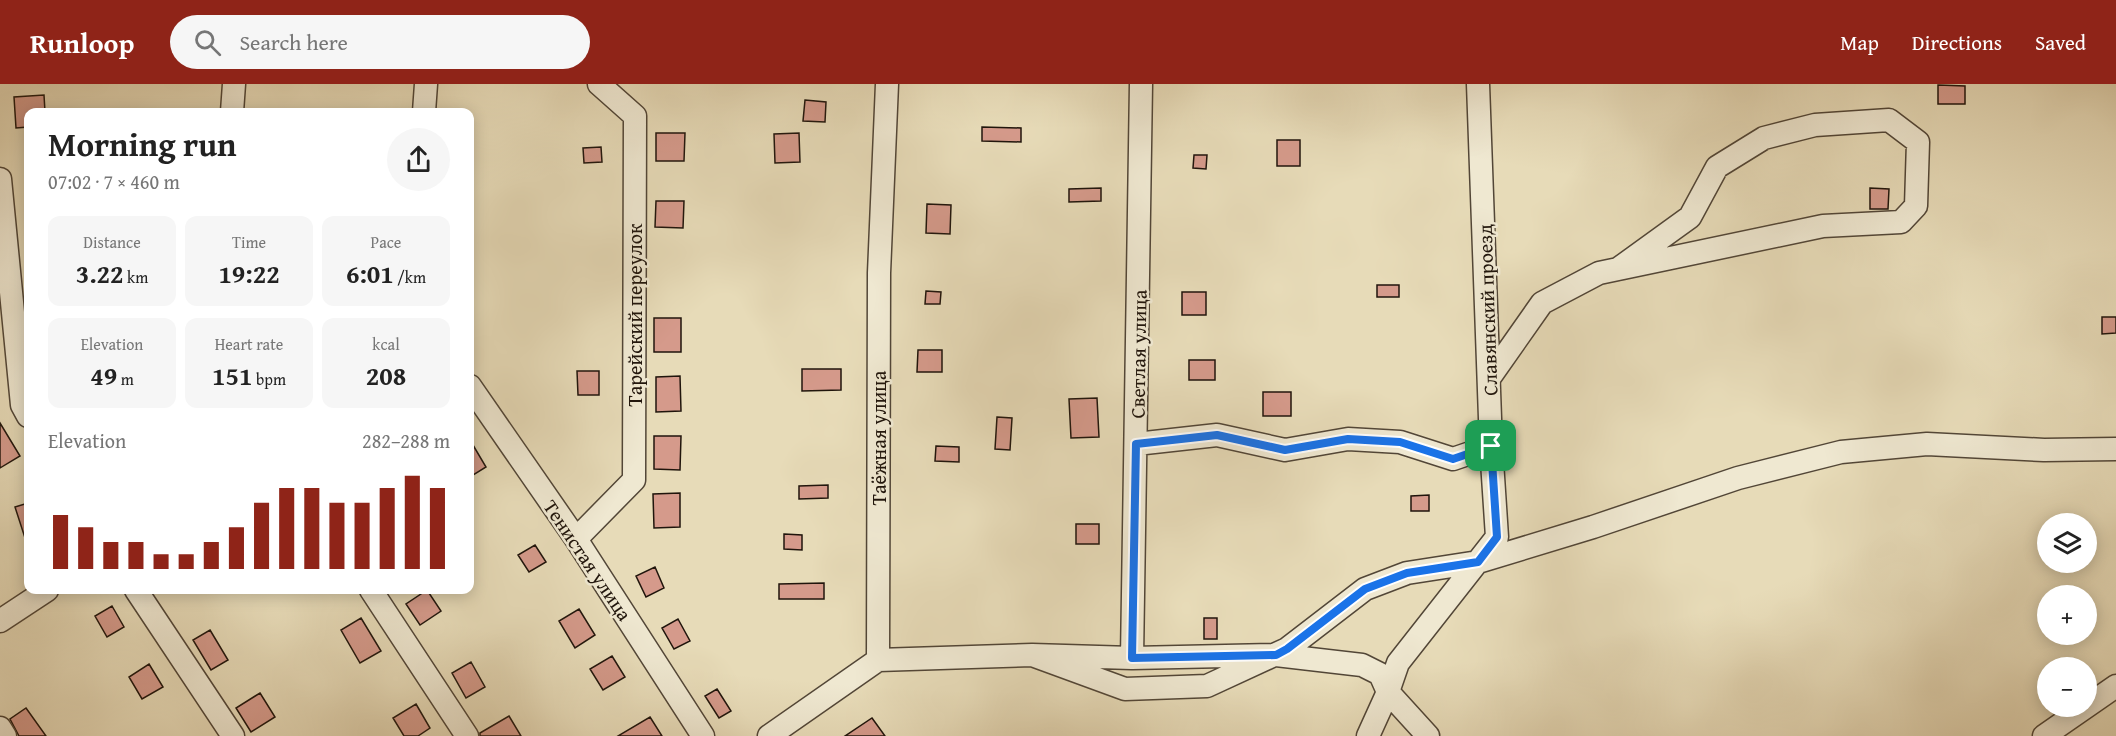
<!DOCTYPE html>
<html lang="en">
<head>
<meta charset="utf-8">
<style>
	body { margin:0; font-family:"Gentium Book Plus",serif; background:#f6f6f6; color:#222; height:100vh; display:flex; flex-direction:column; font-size:22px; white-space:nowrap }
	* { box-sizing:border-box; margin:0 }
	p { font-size:20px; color:#767676 }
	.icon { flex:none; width:33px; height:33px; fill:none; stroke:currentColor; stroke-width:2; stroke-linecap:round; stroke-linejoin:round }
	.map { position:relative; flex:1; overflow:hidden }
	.details { position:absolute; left:24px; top:24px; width:450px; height:486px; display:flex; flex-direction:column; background:#fff; border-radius:12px; box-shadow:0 3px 15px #0003 }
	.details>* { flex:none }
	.tools { position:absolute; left:2037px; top:429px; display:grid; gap:12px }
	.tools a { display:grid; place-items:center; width:60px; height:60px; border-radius:50%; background:#fff; box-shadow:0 3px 15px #0003; font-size:30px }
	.pin { position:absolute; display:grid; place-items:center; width:51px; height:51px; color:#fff; margin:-26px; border-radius:12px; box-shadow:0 3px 9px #0006 }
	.round { display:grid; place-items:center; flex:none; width:63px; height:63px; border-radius:32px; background:#f6f6f6 }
	.headline { display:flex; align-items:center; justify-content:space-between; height:102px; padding:0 24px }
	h1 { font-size:33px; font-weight:800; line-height:45px }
	.metrics { display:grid; grid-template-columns:repeat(3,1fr); gap:9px; height:102px; padding:6px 24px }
	.metrics div { display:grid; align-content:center; border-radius:12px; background:#f6f6f6; text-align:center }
	.metrics b { font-size:26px; font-weight:800 }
	.metrics small { font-size:16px; font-weight:400 }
	.metrics p { font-size:16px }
	.chart { height:168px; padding:12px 24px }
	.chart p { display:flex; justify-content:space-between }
	.chart svg { width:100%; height:108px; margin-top:6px; stroke:#8f2418; stroke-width:6 }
	header { display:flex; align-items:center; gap:36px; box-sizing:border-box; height:84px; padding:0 30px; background:#8f2418; color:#fff }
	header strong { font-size:28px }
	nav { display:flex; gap:33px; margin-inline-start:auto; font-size:21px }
	.search { width:420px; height:54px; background:#f6f6f6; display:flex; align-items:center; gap:15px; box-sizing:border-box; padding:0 21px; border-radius:33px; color:#767676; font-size:22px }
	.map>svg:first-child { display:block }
</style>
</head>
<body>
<header>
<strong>Runloop</strong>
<div class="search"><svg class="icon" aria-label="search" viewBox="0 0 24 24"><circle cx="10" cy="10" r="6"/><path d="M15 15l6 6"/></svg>Search here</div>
<nav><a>Map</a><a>Directions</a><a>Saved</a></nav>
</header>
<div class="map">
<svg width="2116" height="652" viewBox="0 0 2116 652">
	<rect width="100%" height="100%" fill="#e7dbb8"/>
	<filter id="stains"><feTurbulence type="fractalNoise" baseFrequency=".00333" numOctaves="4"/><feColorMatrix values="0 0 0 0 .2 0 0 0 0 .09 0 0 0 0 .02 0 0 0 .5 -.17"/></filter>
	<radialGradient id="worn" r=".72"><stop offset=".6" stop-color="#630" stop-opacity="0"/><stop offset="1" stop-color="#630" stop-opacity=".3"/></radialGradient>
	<path fill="#d59a8b" stroke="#20150c" stroke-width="1.5" d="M1938 1 1965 2V20H1938Z
		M44 11 45 28H28V43L16 44 14 13Z
		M805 16 826 18 825 38 803 37Z
		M982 43 1021 44V58L982 57Z
		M656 49H685L684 77H656Z
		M799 49 800 78 775 79 774 50Z
		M1277 56H1300V82H1277Z
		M601 63 602 78 584 79 583 64Z
		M1194 71H1207L1206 85 1193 84Z
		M1101 104V117L1069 118V105Z
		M1870 104 1889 105 1888 125H1870Z
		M656 117H684L683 144 655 143Z
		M927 120 951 121 950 150 926 149Z
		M1377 201H1399V213H1377Z
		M926 207 941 208 940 220H925Z
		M1182 208H1206V231H1182Z
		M2102 233H2116V249L2102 250Z
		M654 234H681V268H654Z
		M918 266H942V288H917Z
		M1189 276H1215V296H1189Z
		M802 285H841V306L802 307Z
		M577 287H599V311H578Z
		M680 292 681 327 656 328V293Z
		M1263 308H1291V332H1263Z
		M1097 314 1099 353 1071 354 1069 315Z
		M997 333 1012 334 1010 366 995 365Z
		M0 339 20 372 0 384Z
		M654 352H681L680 386 654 385Z
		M470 356 486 383 470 393Z
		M936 362 959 363V378L935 377Z
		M828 401V414L799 415V402Z
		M680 409V443L654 444 653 410Z
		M1429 411V427H1411V412Z
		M28 419V456L26 457 15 423Z
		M1076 440H1099V460H1076Z
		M784 450 802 451V466L784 465Z
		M535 461 546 478 529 488 518 471Z
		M655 483 664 504 646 513 636 492Z
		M824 499V515H779V500Z
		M427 506 441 527 420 541 406 520Z
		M112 522 124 543 107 553 95 532Z
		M579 525 595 551 575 564 559 537Z
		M361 534 381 567 360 579 341 546Z
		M1204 534H1217V555H1204Z
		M678 535 690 557 674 565 662 544Z
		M210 546 228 576 211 586 193 556Z
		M612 572 625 593 603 606 590 585Z
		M471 578 485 603 466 614 452 589Z
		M149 580 163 603 142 615 129 593Z
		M717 605 731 627 719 634 705 612Z
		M260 609 275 633 251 648 236 624Z
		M416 620 430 644 418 652H404L393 634Z
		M26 624 46 652H19L10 635Z
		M509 632 521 652H480V649Z
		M650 633 662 652H618Z
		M872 634 885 652H845Z"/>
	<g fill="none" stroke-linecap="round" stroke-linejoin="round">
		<g stroke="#524637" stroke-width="25">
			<path id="minor" d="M232 28 234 0
				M424 28 426 0
				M0 95 22 321 28 332
				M1490 293 1542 219 1599 189 1823 142 1901 138 1916 122 1918 58 1889 36 1815 41 1764 54 1717 83 1690 133 1618 185
				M470 302 576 455 703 652
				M1136 360 1217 351 1285 366 1348 355 1400 358 1453 375 1491 362
				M576 455 634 396 635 32 599 0
				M136 506 233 652
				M371 506 467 652
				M0 537 47 506
				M1032 571 1125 605 1207 602 1287 565 1365 505 1407 489 1478 478 1593 443 1738 394 1841 368 1927 360 2044 366 2116 365
				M1132 574 1276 571 1362 581 1380 590 1388 608 1428 652
				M878 576 1032 571 1132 574 1141 0
				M0 644 5 652
				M769 652 878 576 879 189 887 0
				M1368 652 1388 608 1398 579 1497 453 1491 362 1478 0
				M2044 652 2116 602"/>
		</g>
		<use href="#minor" stroke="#efe8d1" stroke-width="22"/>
	</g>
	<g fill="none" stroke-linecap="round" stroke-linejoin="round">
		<g stroke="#fff" stroke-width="12">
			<path id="route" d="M1217 351 1285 366 1348 355 1400 358 1453 375 1491 362 1497 453 1478 478 1407 489 1365 505 1287 565 1276 571 1132 574 1136 360Z"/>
		</g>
		<use href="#route" stroke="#1a73e8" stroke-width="8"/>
	</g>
	<g text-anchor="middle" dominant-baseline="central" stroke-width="5" stroke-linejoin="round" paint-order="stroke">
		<g font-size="20" fill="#20150c" stroke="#efe8d1">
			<text transform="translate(1487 226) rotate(-92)">Славянский проезд</text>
			<text transform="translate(634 231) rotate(-90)">Тарейский переулок</text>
			<text transform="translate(1138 270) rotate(-89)">Светлая улица</text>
			<text transform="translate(878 354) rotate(-90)">Таёжная улица</text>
			<text transform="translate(588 476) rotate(56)">Тенистая улица</text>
		</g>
	</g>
	<rect width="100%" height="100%" filter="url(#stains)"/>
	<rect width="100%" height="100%" fill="url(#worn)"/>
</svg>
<div class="tools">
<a><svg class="icon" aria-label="layers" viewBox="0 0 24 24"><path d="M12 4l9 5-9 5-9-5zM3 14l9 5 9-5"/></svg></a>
<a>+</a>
<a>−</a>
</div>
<div class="pin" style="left:1491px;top:362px;background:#1e9e55"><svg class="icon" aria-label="arrive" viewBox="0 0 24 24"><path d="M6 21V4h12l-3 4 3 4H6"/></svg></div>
<section class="details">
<div class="headline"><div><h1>Morning run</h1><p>07:02 · 7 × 460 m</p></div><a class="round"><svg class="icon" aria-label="share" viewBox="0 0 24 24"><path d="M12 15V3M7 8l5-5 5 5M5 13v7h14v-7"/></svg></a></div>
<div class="metrics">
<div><p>Distance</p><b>3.22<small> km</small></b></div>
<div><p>Time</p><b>19:22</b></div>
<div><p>Pace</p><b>6:01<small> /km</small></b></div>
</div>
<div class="metrics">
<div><p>Elevation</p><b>49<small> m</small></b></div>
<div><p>Heart rate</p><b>151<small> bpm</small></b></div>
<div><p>kcal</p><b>208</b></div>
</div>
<div class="chart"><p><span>Elevation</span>282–288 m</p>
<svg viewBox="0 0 160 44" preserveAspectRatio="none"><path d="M5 44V22M15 44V27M25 44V33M35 44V33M45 44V38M55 44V38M65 44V33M75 44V27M85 44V17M95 44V11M105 44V11M115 44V17M125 44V17M135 44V11M145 44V6M155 44V11"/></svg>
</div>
</section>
</div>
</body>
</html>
